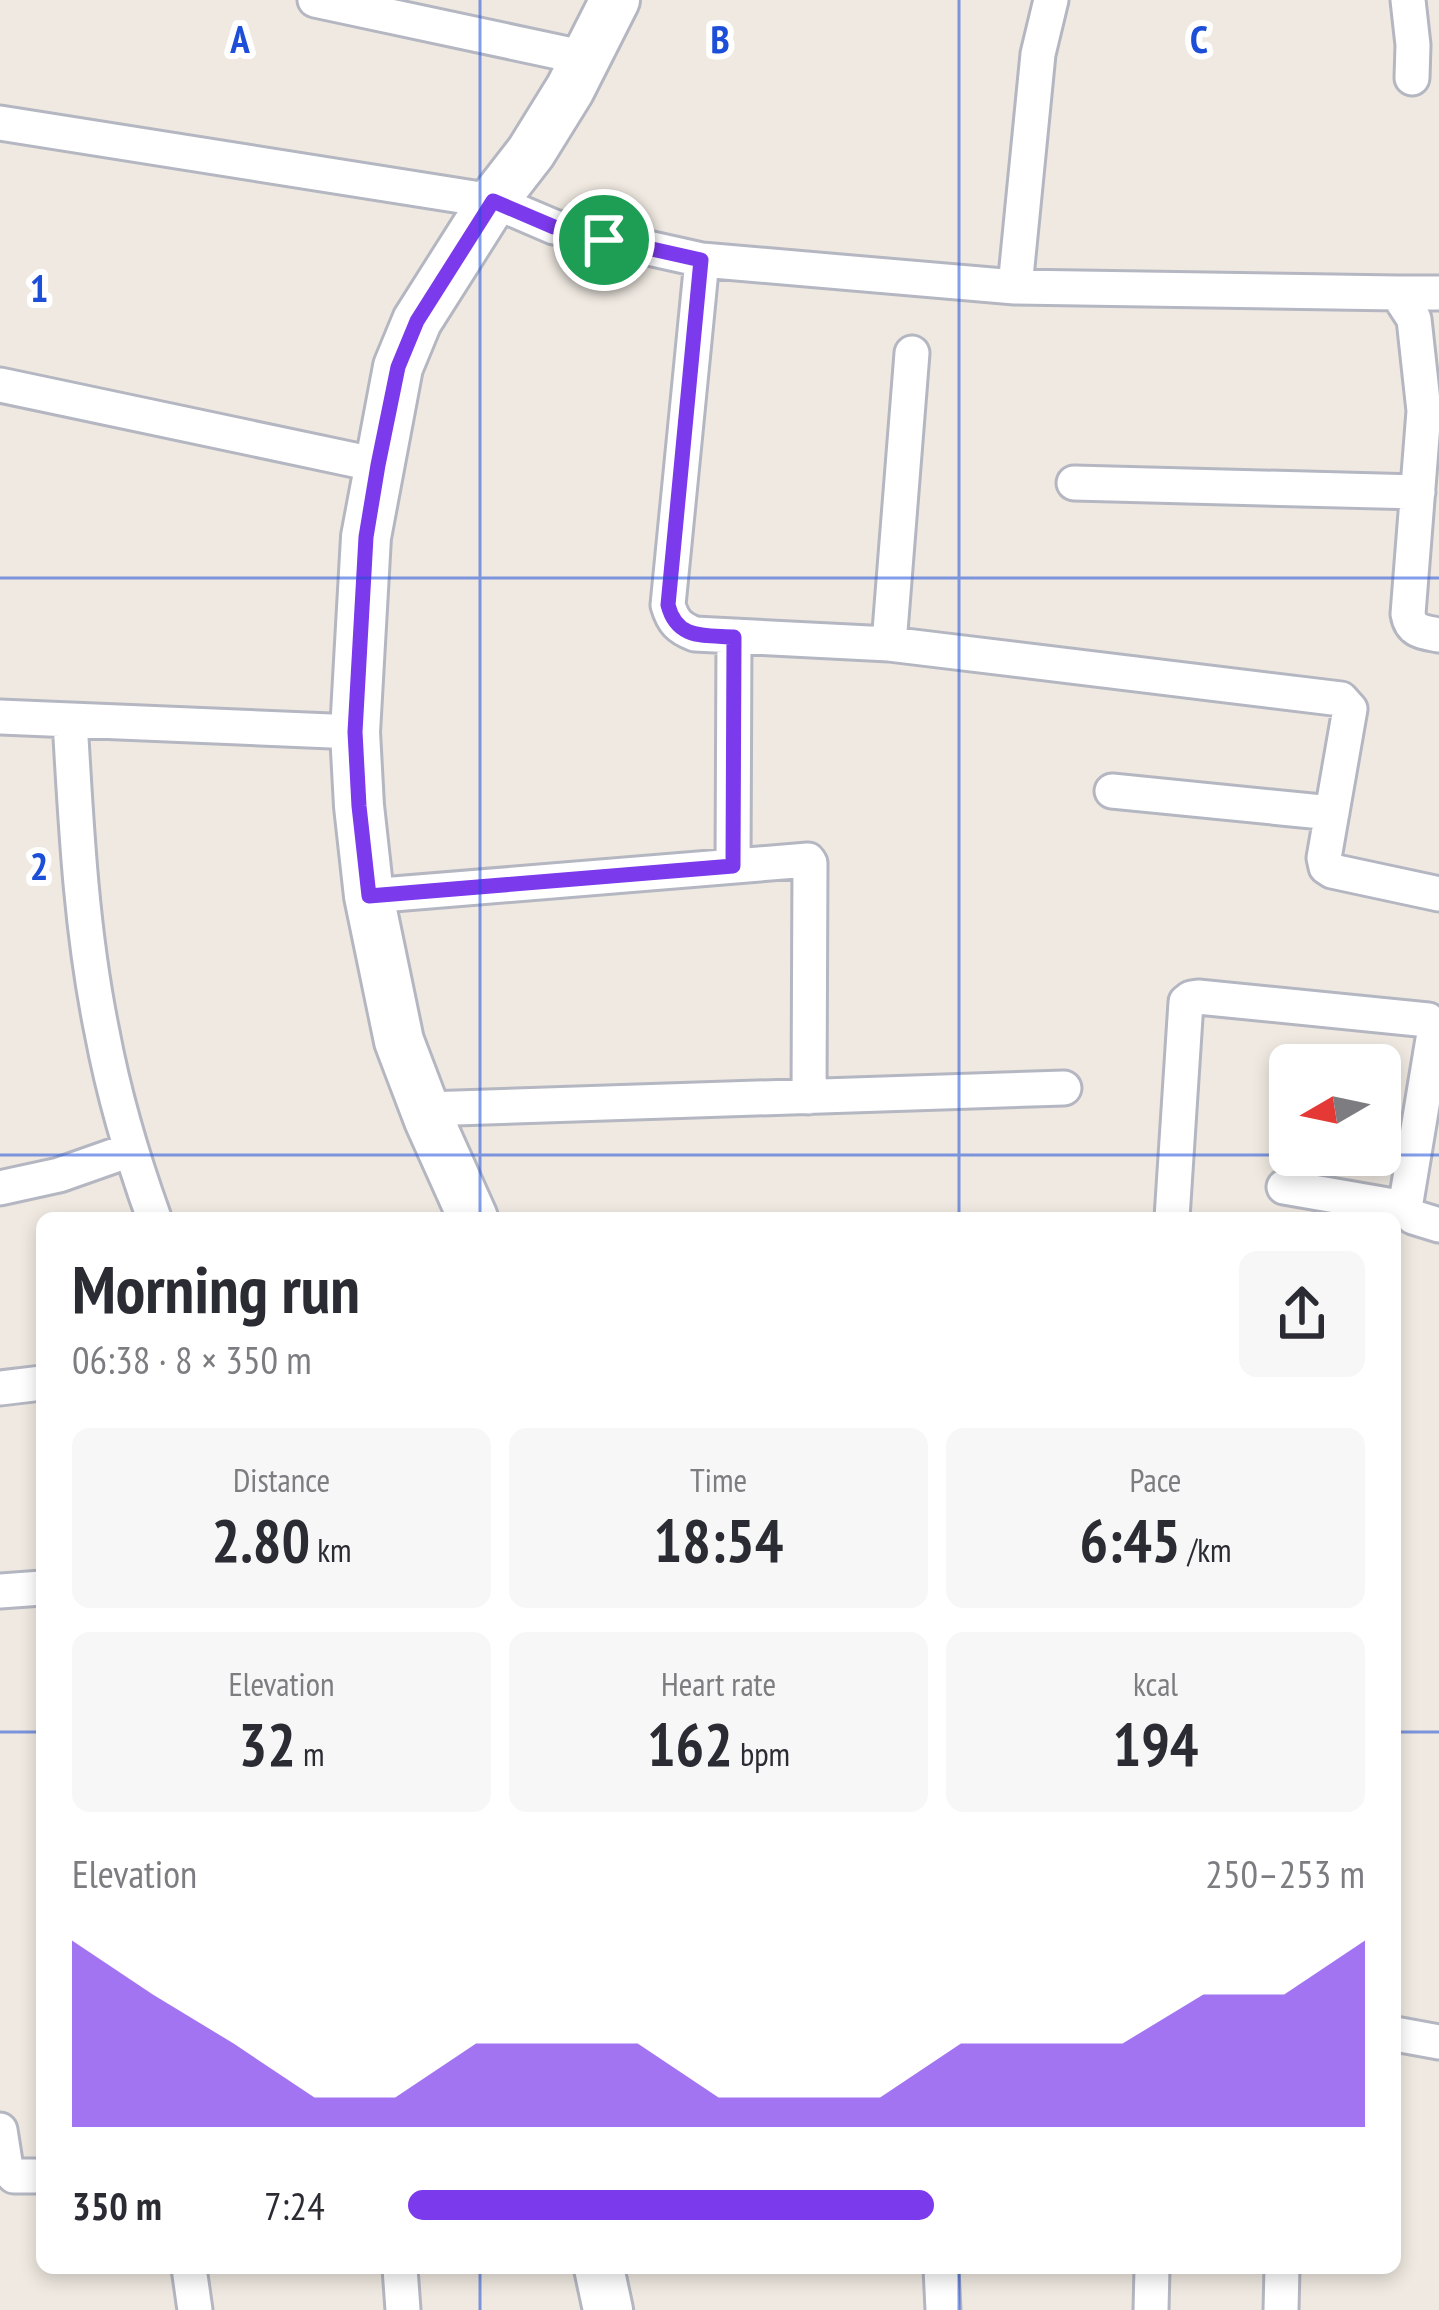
<!DOCTYPE html>
<html lang="en">
<head>
<meta charset="utf-8">
<style>
	body { margin:0; font-family:"PT Sans Narrow",sans-serif; background:#f7f7f7; color:#2b2b33; height:100vh; display:flex; flex-direction:column; font-size:45px; white-space:nowrap }
	* { box-sizing:border-box; margin:0 }
	p { font-size:39px; color:#7c7c81 }
	.icon { flex:none; width:66px; height:66px; fill:none; stroke:currentColor; stroke-width:2; stroke-linecap:round; stroke-linejoin:round }
	.map { position:relative; flex:1; overflow:hidden }
	.details { position:absolute; left:36px; top:1212px; width:1365px; height:1062px; display:flex; flex-direction:column; background:#fff; border-radius:18px; box-shadow:0 6px 18px #0003 }
	.details>* { flex:none }
	.needle { width:78px; rotate:261deg }
	.tools { position:absolute; left:1269px; top:1044px; display:grid; gap:24px }
	.tools a { display:grid; place-items:center; width:132px; height:132px; border-radius:18px; background:#fff; box-shadow:0 6px 18px #0003; font-size:60px }
	.pin { position:absolute; display:grid; place-items:center; width:102px; height:102px; color:#fff; margin:-51px; border:6px solid #fff; border-radius:50%; box-shadow:0 3px 12px #0007 }
	.round { display:grid; place-items:center; flex:none; width:126px; height:126px; border-radius:18px; background:#f7f7f7 }
	.head { display:flex; align-items:center; justify-content:space-between; height:204px; padding:0 36px }
	h1 { font-size:66px; font-weight:600; line-height:90px }
	.stats { display:grid; grid-template-columns:repeat(3,1fr); gap:18px; height:204px; padding:12px 36px }
	.stats div { display:grid; align-content:center; border-radius:18px; background:#f7f7f7; text-align:center }
	.stats b { font-size:60px; font-weight:600 }
	.stats small { font-size:33px; font-weight:400 }
	.stats p { font-size:33px }
	.chart { height:336px; padding:24px 36px }
	.chart p { display:flex; justify-content:space-between }
	.chart svg { width:100%; height:216px; margin-top:12px; fill:#7c3aed; opacity:.7 }
	ul { padding:0 36px; list-style:none; font-size:39px }
	li { display:grid; grid-template-columns:192px 144px 1fr; align-items:center; height:90px }
	li i { height:30px; border-radius:15px; background:#7c3aed }
	.map>svg:first-child { display:block }
</style>
</head>
<body>
<div class="map">
<svg width="1439" height="2310" viewBox="0 0 1439 2310">
	<rect width="100%" height="100%" fill="#efe9e1"/>
	<g fill="none" stroke-linecap="round" stroke-linejoin="round">
		<g stroke="#b4b7c1" stroke-width="39">
			<path id="street" d="M315 0 586 58
				M1408 0 1413 45 1412 78
				M0 123 493 201 554 227 702 260 1015 287 1397 293 1414 319 1424 411 1408 614C1411 632 1423 632 1439 635
				M702 260 668 605C673 622 679 628 695 634L889 644 1341 699 1350 709 1324 858 1326 867 1332 871 1439 894
				M1015 287 1038 54 1051 0
				M1397 293H1439
				M0 385 378 465
				M1074 483 1418 492
				M889 644 912 353
				M0 717 355 732
				M70 720C76 824 81 930 102 1032 114 1096 132 1157 154 1218
				M1112 791 1332 813
				M733 866 734 637
				M369 896 808 860 810 863 809 1097
				M425 1109 1064 1088
				M1284 1187 1405 1208
				M0 1188 59 1175 130 1150
				M1172 1218 1186 1002 1191 998 1198 997 1428 1020 1433 1025 1434 1033 1405 1208 1413 1217 1439 1225
				M0 1388 42 1383
				M0 1591 42 1588
				M1395 2034 1439 2042
				M0 2130 6 2168 14 2176H42
				M189 2268 195 2310
				M400 2268 403 2310
				M941 2268 943 2310
				M1151 2310 1152 2268
				M1281 2310 1282 2268"/>
		</g>
		<g stroke="#b4b7c1" stroke-width="54">
			<path id="secondary" d="M473 1218 429 1120 399 1041 369 896 359 806 355 732 366 537 398 367 417 321 493 201 531 152 570 89 615 0
				M599 2268 608 2310"/>
		</g>
		<use href="#street" stroke="#fff" stroke-width="33"/>
		<use href="#secondary" stroke="#fff" stroke-width="48"/>
	</g>
	<g fill="none" stroke-linecap="round" stroke-linejoin="round">
		<g stroke="#fff" stroke-width="24">
			<path id="route" d="M493 201 554 227 701 260 668 605C677 640 704 635 734 637L733 866 369 896 359 806 355 732 366 537 378 465 398 367 417 321Z"/>
		</g>
		<use href="#route" stroke="#7c3aed" stroke-width="15"/>
	</g>
	<path fill="none" stroke="#1d4ed8" stroke-width="3" stroke-opacity="0.55" d="M480 0V1218M959 0V1218M0 578H1439M0 1155H1290M1290 1155H1380M1380 1155H1439M0 1732H42M1395 1732H1439M480 2268V2310M959 2268V2310"/>
	<g font-size="39" text-anchor="middle" font-weight="bold" fill="#1d4ed8" stroke="#fff" stroke-width="12" stroke-linejoin="round" paint-order="stroke">
		<text x="240" y="53">A</text>
		<text x="720" y="53">B</text>
		<text x="1199" y="53">C</text>
		<text x="39" y="302">1</text>
		<text x="39" y="880">2</text>
	</g>
</svg>
<div class="tools">
<a><svg class="needle" viewBox="-14 -14 28 28"><path d="M0-13l5 13h-10z" fill="#e53935"/><path d="M0 13l5-13h-10z" fill="#7c7c81"/></svg></a>
</div>
<div class="pin" style="left:604px;top:240px;background:#1e9e55"><svg class="icon" aria-label="arrive" viewBox="0 0 24 24"><path d="M6 21V4h12l-3 4 3 4H6"/></svg></div>
<section class="details">
<div class="head"><div><h1>Morning run</h1><p>06:38 · 8 × 350 m</p></div><a class="round"><svg class="icon" aria-label="share" viewBox="0 0 24 24"><path d="M12 15V3M7 8l5-5 5 5M5 13v7h14v-7"/></svg></a></div>
<div class="stats">
<div><p>Distance</p><b>2.80<small> km</small></b></div>
<div><p>Time</p><b>18:54</b></div>
<div><p>Pace</p><b>6:45<small> /km</small></b></div>
</div>
<div class="stats">
<div><p>Elevation</p><b>32<small> m</small></b></div>
<div><p>Heart rate</p><b>162<small> bpm</small></b></div>
<div><p>kcal</p><b>194</b></div>
</div>
<div class="chart"><p><span>Elevation</span>250–253 m</p>
<svg viewBox="0 0 160 44" preserveAspectRatio="none"><path d="M0 44V6L10 17L20 27L30 38L40 38L50 27L60 27L70 27L80 38L90 38L100 38L110 27L120 27L130 27L140 17L150 17L160 6V44z"/></svg>
</div>
<ul>
<li><b>350 m</b>7:24<i style="width:55%"></i></li>
</ul>
</section>
</div>
</body>
</html>
